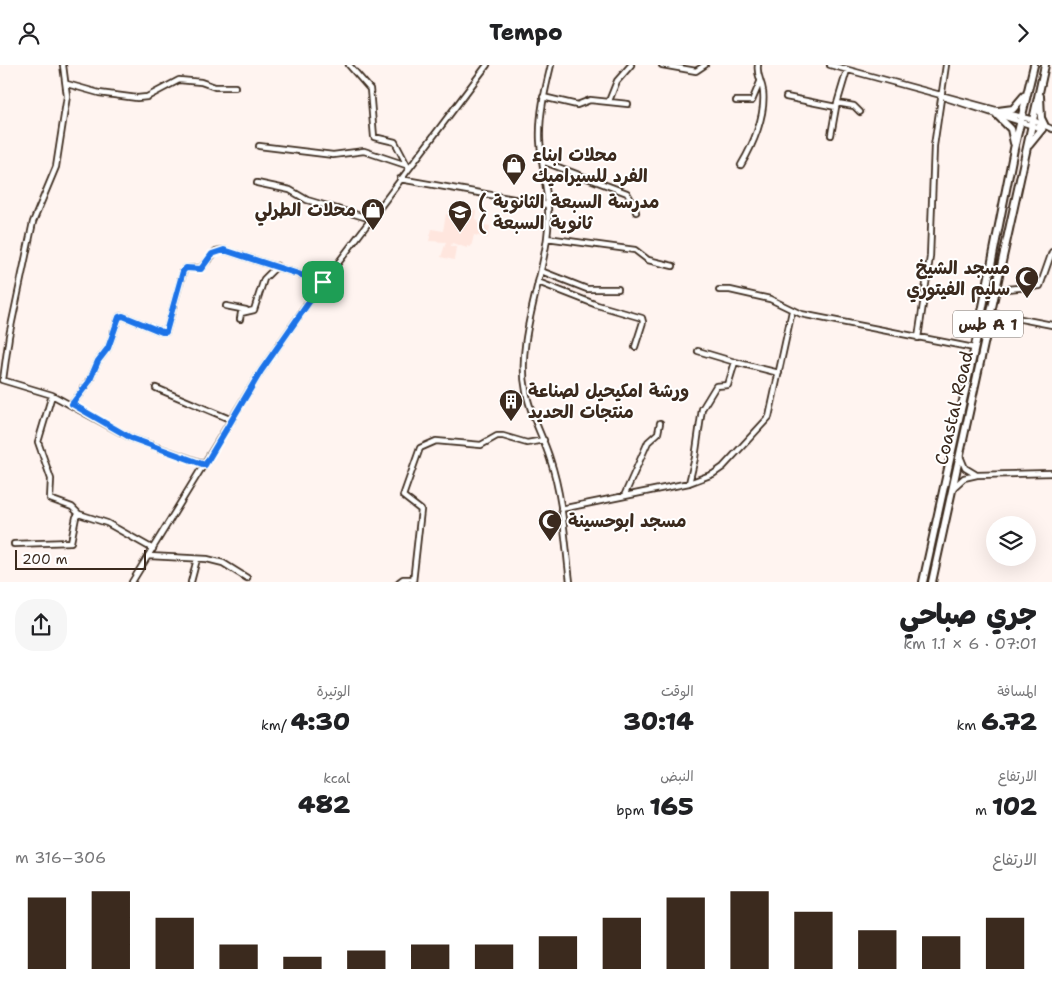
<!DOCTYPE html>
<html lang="ar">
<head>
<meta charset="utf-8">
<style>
	body { margin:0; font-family:"Shantell Sans","Playpen Sans Arabic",sans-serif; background:#f6f6f6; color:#202124; direction:rtl; height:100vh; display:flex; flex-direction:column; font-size:19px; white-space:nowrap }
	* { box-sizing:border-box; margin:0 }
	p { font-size:16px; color:#757577 }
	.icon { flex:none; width:28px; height:28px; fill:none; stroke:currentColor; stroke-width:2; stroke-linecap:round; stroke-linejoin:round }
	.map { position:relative; height:517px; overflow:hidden; direction:ltr }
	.sheet { display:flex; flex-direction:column; background:#fff; flex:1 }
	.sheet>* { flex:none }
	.fabs { position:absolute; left:986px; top:451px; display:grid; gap:10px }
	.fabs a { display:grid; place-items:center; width:50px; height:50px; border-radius:50%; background:#fff; box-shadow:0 5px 20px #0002; font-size:25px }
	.scale { position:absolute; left:15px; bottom:12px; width:131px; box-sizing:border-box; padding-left:5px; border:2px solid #3b2a1e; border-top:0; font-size:14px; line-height:18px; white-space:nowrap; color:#3b2a1e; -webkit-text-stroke:4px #fff; paint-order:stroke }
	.pin { position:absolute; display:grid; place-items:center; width:42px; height:42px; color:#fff; margin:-21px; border-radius:10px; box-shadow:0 2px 8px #0006 }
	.round { display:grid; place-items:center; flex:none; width:52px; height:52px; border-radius:20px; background:#f6f6f6 }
	.headline { display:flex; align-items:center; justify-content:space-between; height:85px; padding:0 15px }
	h1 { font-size:28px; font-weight:800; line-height:38px }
	.stats { display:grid; grid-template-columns:repeat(3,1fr); gap:8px; height:85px; padding:5px 15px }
	.stats div { display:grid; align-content:center }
	.stats b { font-size:25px; font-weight:800 }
	.stats small { font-size:14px; font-weight:400 }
	.stats p { font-size:14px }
	.chart { height:140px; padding:10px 15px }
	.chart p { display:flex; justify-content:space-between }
	.chart svg { width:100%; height:90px; margin-top:5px; stroke:#3b2a1e; stroke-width:6 }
	header { display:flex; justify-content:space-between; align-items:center; height:65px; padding:0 15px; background:#fff; font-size:22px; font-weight:800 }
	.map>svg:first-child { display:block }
</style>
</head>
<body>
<header><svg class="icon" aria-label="forward" viewBox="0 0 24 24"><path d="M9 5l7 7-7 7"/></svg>Tempo<svg class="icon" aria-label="person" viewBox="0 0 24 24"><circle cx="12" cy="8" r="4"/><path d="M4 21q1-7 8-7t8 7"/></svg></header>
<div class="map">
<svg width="1052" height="517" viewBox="0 0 1052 517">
	<rect width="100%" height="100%" fill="#fff4f0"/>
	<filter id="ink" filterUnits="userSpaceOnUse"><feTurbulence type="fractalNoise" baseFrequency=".02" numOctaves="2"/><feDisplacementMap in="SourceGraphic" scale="10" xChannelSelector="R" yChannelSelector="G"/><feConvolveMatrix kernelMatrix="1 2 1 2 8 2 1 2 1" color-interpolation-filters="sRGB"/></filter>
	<g filter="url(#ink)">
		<path fill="#ffe6de" d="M465 143 476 146 475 153 479 159 490 161 488 173 474 170 471 182 467 181V183L452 178 451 181 456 182 454 195 441 192 446 177 429 176 432 164 443 166 446 149 463 153Z"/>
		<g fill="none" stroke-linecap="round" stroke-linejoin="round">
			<g stroke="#3b2a1e" stroke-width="8">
				<path id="minor" d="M349 0 370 24 374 72 395 77 408 102
					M551 0C545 25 539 49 540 75 542 108 552 140 547 173 541 221 516 278 526 326 530 350 543 371 550 394 563 433 565 476 570 517
					M662 0 696 6 705 0
					M830 0 1033 55 1052 64
					M67 19 99 28 137 33 147 32 179 15 201 17 215 22H235
					M543 32 577 40 590 35 628 39
					M786 32 836 42
					M946 33 1043 64
					M609 36 617 16 631 0
					M736 36H752L760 17
					M837 38 854 41 860 47
					M831 70 836 42 847 5
					M259 81 333 90 364 86 406 100
					M542 96 627 128 634 140 636 147
					M741 100C753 80 766 50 763 26 762 16 756 10 758 0
					M400 114 548 140
					M257 118 290 125 307 135 371 154
					M547 173 635 185 648 195 673 201
					M541 206 587 224H618
					M538 217 597 240 642 253 643 257 635 282
					M719 225H730L770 234 801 249 974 283
					M995 225 1040 221 1052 187
					M226 241 246 245
					M990 248 1052 260
					M240 254 241 248 254 245 264 214 277 201
					M918 273 930 192 934 81 946 0
					M698 286 735 297
					M2 315 52 330 131 373 205 399
					M3 315 9 271 33 157 56 102 67 31 63 0
					M156 323 232 355
					M52 330 38 377 51 414 50 434 72 442 79 449
					M72 339 89 317 98 296 108 283 119 252 123 251 162 267H166L183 207 186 203H201L216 186 224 185 323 217
					M960 391 965 403 975 409
					M689 418 695 393 702 344 716 321 728 320 735 297 779 308
					M953 423 964 413 977 410 1052 408
					M624 431 648 377 658 368 660 358
					M561 444 689 418 713 409 723 402 769 352 792 246
					M14 479 71 477 76 452 79 449 107 458 153 484
					M149 491 207 494 223 498 247 513
					M132 517 261 306 308 238 487 0
					M191 517 197 494
					M399 517 403 514H413
					M413 517 421 445 403 431 420 383 436 376 481 380 497 371H503L527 378 544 375"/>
			</g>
			<g stroke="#3b2a1e" stroke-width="10">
				<path id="highway" d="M1040 31 1041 53 1044 59
					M998 46 1013 44 1024 31
					M997 50 1011 64 1014 78
					M1029 80 1042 64
					M923 517 977 272 1014 84 1034 0
					M932 517 1045 0"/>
			</g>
			<use href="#minor" stroke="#fff" stroke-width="4.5"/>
			<use href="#highway" stroke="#fff" stroke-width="6"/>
		</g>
	</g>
	<g fill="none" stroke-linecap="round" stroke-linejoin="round" filter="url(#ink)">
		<g stroke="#fff" stroke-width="10">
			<path id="route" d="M224 185 323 217 261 306 205 400 131 373 72 339 89 317 98 296 108 283 119 252 123 251 162 267H166L183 206 186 203 201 204 212 189Z"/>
		</g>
		<use href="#route" stroke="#1a73e8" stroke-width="6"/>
	</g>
	<defs>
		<g id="shop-pin" transform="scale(1.25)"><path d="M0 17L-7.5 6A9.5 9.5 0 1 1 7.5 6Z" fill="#3b2a1e" stroke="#fff"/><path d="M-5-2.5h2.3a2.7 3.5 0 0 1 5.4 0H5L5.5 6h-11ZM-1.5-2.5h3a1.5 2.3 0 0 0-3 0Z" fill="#fff"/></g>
		<g id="school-pin" transform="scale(1.25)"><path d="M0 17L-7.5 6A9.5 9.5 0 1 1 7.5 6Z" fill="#3b2a1e" stroke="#fff"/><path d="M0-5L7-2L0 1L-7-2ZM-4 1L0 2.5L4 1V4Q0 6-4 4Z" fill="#fff"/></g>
		<g id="mosque-pin" transform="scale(1.25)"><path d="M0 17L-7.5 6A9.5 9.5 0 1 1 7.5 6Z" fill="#3b2a1e" stroke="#fff"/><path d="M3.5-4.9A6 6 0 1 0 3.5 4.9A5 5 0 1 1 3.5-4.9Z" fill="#fff"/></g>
		<g id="building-pin" transform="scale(1.25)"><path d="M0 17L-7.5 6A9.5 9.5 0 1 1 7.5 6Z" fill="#3b2a1e" stroke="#fff"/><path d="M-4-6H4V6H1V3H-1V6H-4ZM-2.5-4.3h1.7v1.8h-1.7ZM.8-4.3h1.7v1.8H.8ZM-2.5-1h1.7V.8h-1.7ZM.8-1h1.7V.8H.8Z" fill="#fff"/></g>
	</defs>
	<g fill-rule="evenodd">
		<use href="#shop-pin" x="514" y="100"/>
		<use href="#shop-pin" x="373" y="145"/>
		<use href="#school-pin" x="460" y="147"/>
		<use href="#mosque-pin" x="1027" y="213"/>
		<use href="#building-pin" x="511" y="336"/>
		<use href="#mosque-pin" x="550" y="456"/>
	</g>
	<g text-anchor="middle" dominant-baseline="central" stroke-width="4" stroke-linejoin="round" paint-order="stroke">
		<rect fill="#fff" stroke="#766a62" stroke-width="1" x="953" y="245.5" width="70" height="27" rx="4"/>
		<g font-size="16" font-weight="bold" fill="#3b2a1e">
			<text x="988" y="259">طس A 1</text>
		</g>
		<g font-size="18" font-weight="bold" fill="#3b2a1e" stroke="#fff" text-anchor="start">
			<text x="532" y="90">محلات ابناء<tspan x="532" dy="21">الفرد للسيراميك</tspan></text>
			<text x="478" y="137">( مدرسة السبعة الثانوية<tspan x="478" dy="21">( ثانوية السبعة</tspan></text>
			<text x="356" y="145" text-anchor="end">محلات الطرلي</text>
			<text x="1010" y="203" text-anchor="end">مسجد الشيخ<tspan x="1010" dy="21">سليم الفيتوري</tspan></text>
			<text x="528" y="326">ورشة امكيحيل لصناعة<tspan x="528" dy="21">منتجات الحديد</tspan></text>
			<text x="568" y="456">مسجد ابوحسينة</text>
		</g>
		<g font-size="18" fill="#3b2a1e" stroke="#fff">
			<text transform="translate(954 343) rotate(-77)">Coastal Road</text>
		</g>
	</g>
</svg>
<div class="fabs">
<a><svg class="icon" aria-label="layers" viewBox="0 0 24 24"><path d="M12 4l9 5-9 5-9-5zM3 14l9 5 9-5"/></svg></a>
</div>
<div class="scale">200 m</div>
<div class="pin" style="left:323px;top:217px;background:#1e9e55"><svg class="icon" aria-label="arrive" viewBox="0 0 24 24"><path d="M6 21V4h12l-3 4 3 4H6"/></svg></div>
</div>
<section class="sheet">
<div class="headline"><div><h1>جري صباحي</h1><p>07:01 · 6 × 1.1 km</p></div><a class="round"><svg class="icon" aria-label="share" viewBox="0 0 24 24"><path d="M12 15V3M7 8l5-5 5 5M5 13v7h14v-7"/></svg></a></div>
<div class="stats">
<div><p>المسافة</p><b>6.72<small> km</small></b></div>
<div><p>الوقت</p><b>30:14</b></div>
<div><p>الوتيرة</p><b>4:30<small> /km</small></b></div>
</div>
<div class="stats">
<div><p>الارتفاع</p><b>102<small> m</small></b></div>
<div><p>النبض</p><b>165<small> bpm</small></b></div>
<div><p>kcal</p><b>482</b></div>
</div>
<div class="chart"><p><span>الارتفاع</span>306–316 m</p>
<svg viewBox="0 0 160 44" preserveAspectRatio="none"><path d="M5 44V9M15 44V6M25 44V19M35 44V32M45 44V38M55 44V35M65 44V32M75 44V32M85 44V28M95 44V19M105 44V9M115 44V6M125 44V16M135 44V25M145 44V28M155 44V19"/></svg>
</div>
</section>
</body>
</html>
